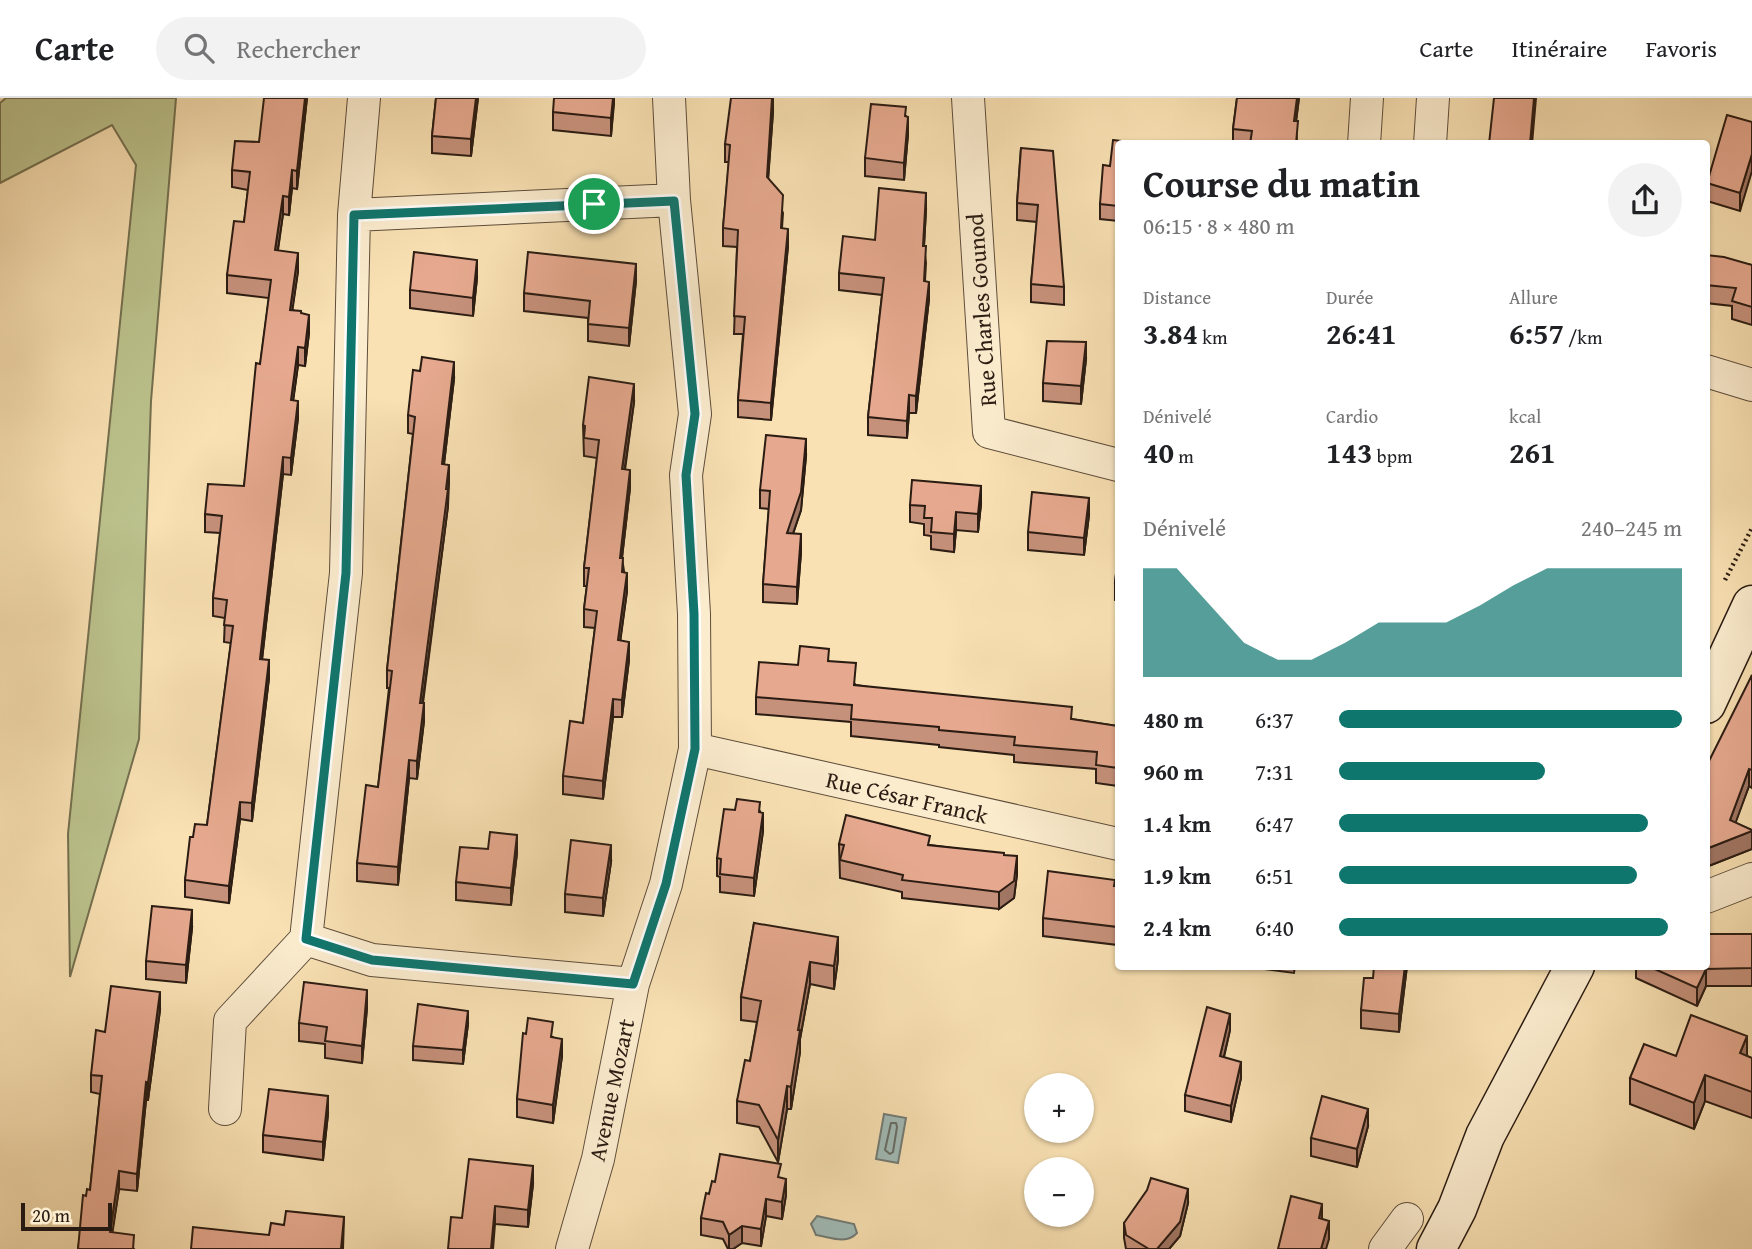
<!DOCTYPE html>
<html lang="fr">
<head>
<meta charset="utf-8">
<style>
	body { margin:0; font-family:"Gentium Book Plus",serif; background:#f2f2f2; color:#202124; height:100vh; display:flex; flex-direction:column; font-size:26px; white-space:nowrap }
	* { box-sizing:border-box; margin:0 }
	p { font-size:23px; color:#757577 }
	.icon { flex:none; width:38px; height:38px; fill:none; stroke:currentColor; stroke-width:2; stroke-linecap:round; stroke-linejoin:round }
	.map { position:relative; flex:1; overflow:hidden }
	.details { position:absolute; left:1115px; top:42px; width:595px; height:830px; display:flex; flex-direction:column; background:#fff; border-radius:7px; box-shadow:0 2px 5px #0004 }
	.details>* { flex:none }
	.tools { position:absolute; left:1024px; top:975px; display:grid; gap:14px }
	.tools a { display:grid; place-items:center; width:70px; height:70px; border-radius:50%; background:#fff; box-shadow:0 2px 5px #0004; font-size:35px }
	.scale { position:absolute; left:21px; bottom:18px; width:91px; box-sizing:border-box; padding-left:7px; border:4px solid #2b1c13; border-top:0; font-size:19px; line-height:24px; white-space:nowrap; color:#2b1c13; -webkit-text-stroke:5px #fbecce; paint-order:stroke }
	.pin { position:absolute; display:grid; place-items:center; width:60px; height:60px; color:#fff; margin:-30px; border:4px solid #fff; border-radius:50%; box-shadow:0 2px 7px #0007 }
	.round { display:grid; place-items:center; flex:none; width:74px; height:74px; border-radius:37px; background:#f2f2f2 }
	.headline { display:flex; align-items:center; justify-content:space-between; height:119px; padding:0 28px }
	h1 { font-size:38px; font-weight:600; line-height:52px }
	.metrics { display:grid; grid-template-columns:repeat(3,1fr); gap:10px; height:119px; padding:7px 28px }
	.metrics div { display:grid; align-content:center }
	.metrics b { font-size:30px; font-weight:600 }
	.metrics small { font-size:19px; font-weight:400 }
	.metrics p { font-size:19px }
	.chart { height:196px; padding:14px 28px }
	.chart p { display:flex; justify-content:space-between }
	.chart svg { width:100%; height:126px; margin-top:7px; fill:#0f766e; opacity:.7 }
	ul { padding:0 28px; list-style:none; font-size:23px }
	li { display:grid; grid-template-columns:112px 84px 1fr; align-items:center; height:52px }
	li i { height:18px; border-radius:9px; background:#0f766e }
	header { display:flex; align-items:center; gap:42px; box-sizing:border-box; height:98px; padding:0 35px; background:#fff; border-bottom:2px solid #e0e0e0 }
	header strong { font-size:33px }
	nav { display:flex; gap:38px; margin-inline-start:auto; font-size:24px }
	.search { width:490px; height:63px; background:#f2f2f2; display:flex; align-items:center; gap:18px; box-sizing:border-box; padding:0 24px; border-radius:38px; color:#757577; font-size:26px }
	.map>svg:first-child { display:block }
</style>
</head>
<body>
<header>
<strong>Carte</strong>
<div class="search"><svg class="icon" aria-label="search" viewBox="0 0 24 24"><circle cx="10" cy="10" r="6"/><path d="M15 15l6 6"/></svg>Rechercher</div>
<nav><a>Carte</a><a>Itinéraire</a><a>Favoris</a></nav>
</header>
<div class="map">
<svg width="1752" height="1151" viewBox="0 0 1752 1151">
	<rect width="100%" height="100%" fill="#f9e1b3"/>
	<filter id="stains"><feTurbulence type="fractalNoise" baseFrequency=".00286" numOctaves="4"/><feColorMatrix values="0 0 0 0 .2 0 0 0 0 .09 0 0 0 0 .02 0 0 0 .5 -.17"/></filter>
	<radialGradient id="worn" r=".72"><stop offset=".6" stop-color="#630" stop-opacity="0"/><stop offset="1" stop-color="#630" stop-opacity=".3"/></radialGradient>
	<path fill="#bcc38d" stroke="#747050" stroke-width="2" d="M6 0H176L151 303 139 641 70 879 68 736 136 67 112 27 0 85V5Z"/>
	<path fill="#a1bbb7" stroke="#727b75" stroke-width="2" d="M884 1016 906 1020 898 1065 876 1061Z
		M817 1118 854 1126 857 1135C846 1147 830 1139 816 1137L811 1126Z"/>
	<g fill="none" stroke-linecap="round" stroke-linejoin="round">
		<path stroke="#666c65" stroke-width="2" d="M891 1025H896L897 1029 893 1054 890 1056 885 1052Z"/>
		<g stroke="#5e4d3b" stroke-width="34">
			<path id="street" d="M968 0 989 334 1118 367
				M1364 46 1367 0
				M1430 46 1433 0
				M354 117 364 0
				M1706 273 1752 287
				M695 651 1118 746
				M1706 799 1752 781
				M633 886 372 862 306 841 346 475 354 117 674 102
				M225 1011 230 923 306 841
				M572 1151 598 1061 633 886 666 786 695 651 694 516 686 377 695 316 674 102 669 0
				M1385 1151 1407 1121"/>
		</g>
		<g stroke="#2b1c13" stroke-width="41">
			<path id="secondary" d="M1706 606 1752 507
				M1436 1151 1457 1111 1485 1038 1575 868"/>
		</g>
		<path stroke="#2b1c13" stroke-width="4.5" stroke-dasharray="2 3.5" stroke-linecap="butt" d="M1725 482 1752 430"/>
		<use href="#street" stroke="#fbecce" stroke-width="32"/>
		<use href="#secondary" stroke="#fbecce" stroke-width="38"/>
	</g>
	<path fill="#c6917b" stroke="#2b1c13" stroke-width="2" d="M307 0 297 91 292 90 289 117 283 116 278 152 298 173 292 212 301 215 309 235 305 268 298 267 293 302 298 320 291 377 283 376 262 562 269 580 252 723 240 721 229 805 185 799V782L193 739 207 727 231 545 224 544 225 520 213 518V500L220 435 205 434V416L244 388 269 200 227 195V177L244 124 248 92 232 89V72Z
		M436 0H478L471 58 432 55V38Z
		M614 0 611 38 553 32V14Z
		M1237 0H1299L1296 23 1297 46H1233V31Z
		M773 14 768 80 783 115 782 130 788 148 771 322 738 319V302L743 236H734L737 149 723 148V130L729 64H725V46Z
		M906 19 908 36 904 82 865 78V60Z
		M1752 24 1740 113 1707 103V85Z
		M1118 46V123L1100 121V106Z
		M1021 50 1064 189V207L1031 204V186L1037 124 1017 122V105Z
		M926 112 924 148 926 165 925 183 929 201 916 315H909L907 340 868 337V319L882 197 839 192V175L875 142Z
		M1706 157 1752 167V227L1732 221V208L1706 205Z
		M477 180 473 218 410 210V192Z
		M636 183 629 248 588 243V220L524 213V195Z
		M1086 261 1081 306 1043 303V285Z
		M454 281 444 366 449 384 448 408 423 605 424 623 417 681 409 680 398 787 357 783V765L378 689 389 590H387V572L413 336 408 335V317Z
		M634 304 625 372 630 390 622 460 627 493 620 543 629 562 622 619H613L603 701 563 696V678L583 625 595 530 584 529V511L587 488H584V470L597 360 584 358 583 327Z
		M806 358 801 412 793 436 801 454 797 506 763 504V486L769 411 760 410V392Z
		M981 406 978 434 956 432 954 454 931 451V438L924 437V426L910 424V407Z
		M1089 417 1084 457 1028 452V434Z
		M1118 458V503L1115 502V485Z
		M829 563 856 587 1072 621 1118 628V688L1096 685V671L1014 664V657L939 649V647L851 638V624L756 616V599Z
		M1752 577V690L1749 688 1735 725 1752 732V751L1706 769Z
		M760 714 763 733 754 798 720 794V779L717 778V760Z
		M839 746 930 747 1004 757 1017 776 1014 800 999 811 902 800V794L840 780Z
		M488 751 517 755 511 807 456 802V784Z
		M611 764 603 818 565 814V796Z
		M1115 788H1118V847L1043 838V820Z
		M754 825 838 861 834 891 810 886 800 941V954L791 1011H787L778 1064 759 1029 737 1025V1003L750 963 757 924 741 922V899Z
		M192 830 186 885 146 881V863Z
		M1752 836V888H1706L1697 908 1636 880V868H1706Z
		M1241 868H1295L1294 875Z
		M1407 868 1399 934 1361 930V912L1373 880Z
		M367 910 362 965 325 960V946L299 943V925Z
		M160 912 148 1002H146L137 1093 119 1091 112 1134 134 1151H78L86 1098 90 1092 100 996 91 994V977L105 934Z
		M468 926 463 966 413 962V948Z
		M1230 932 1224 959 1241 980 1231 1024 1185 1013V997Z
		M526 936 553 939 562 958 553 1025 517 1019V1001Z
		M1676 958H1747L1752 960V1020L1705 1003 1694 1031 1630 1006V980Z
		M328 1016 323 1062 263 1054V1037Z
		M1368 1028 1357 1069 1311 1058V1040Z
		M781 1080 786 1097 782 1121 766 1118 761 1148 742 1145 733 1151H728L723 1141 701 1137V1120L709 1096 715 1084Z
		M533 1086 528 1129 495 1126 462 1120Z
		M1188 1105 1180 1138 1169 1151H1126L1124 1140V1125Z"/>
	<path fill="#a17664" stroke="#2b1c13" stroke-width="2" d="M305 0H307L297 91V73Z
		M476 0H478L471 58V41Z
		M613 0H614V6L611 38V20Z
		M773 0V14L767 97V79Z
		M1297 0H1299L1294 40V23Z
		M1534 0H1536L1532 46H1530Z
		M908 19V36L904 82V65Z
		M1752 56V73L1740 113V95Z
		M292 72V90L289 117V99Z
		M926 95V112L923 165V148Z
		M283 98V116L275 170V152Z
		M788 131V148L771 322V305Z
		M298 155V173L290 229V212Z
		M477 162V180L473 218V200Z
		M636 166V183L629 248V230Z
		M929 184V201L916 315V298Z
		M309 217V235L305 268V250Z
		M1086 244V261L1081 306V288Z
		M298 249V267L291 319V302Z
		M454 264V281L442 383V366Z
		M634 286V304L622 389V371Z
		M909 297V315L907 340V323Z
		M298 303V320L291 377V360Z
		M806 341V358L801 412 787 453V435Z
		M283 359V376L260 579V561Z
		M449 367V384L447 402 448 391V408L420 623V605Z
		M630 372V390L620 477V460Z
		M981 388V406L978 434V416Z
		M1089 400V417L1084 457V440Z
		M956 414V432L954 454V436Z
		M801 436V454L797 506V489Z
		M627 475V493L618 560V542Z
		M629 544V562L622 619V602Z
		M269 562V580L252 723V705Z
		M613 601V619L603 701V683Z
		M424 605V623L417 681V663Z
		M409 662V680L398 787V769Z
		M1749 671V688L1730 740V722Z
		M240 704V721L229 805V788Z
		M763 715V733L754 798V780Z
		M1752 733V751L1706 769V751Z
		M517 737V755L511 807V790Z
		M611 747V764L603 818V800Z
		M1017 758V776L1014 800 999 811V794Z
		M192 812V830L186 885V867Z
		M838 839V861L834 891V868Z
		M810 864V886L800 941V954L791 1011V989L798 932Z
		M1405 868H1407L1399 934V916Z
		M1706 871V888L1697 908V890Z
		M367 892V910L362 965V948Z
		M160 894V912L148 1002V985Z
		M468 913V926L463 966V952Z
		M1230 916V932L1220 975V958Z
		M1747 938V964L1740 955Z
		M562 941V958L553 1025V1007Z
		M1241 964V980L1231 1024V1008Z
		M1705 977V1003L1694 1031V1005Z
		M146 984V1002L137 1093V1076Z
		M787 988V1011L778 1064V1042Z
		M328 998V1016L323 1062V1044Z
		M1368 1011V1028L1357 1069V1051Z
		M533 1068V1086L528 1129V1112Z
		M119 1073V1091L110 1151V1134Z
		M786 1081V1097L782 1121V1104Z
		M1188 1091V1105L1180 1138 1169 1151H1157Z
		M766 1101V1118L761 1148V1131Z
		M1322 1106V1123L1319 1120Z
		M495 1108V1126L493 1151H491Z
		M344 1119 343 1151H341Z
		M1329 1123V1141L1326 1151H1321Z
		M742 1128V1145L733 1151H729V1137Z"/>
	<path fill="#e6a98f" stroke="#2b1c13" stroke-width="2" d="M264 0H305L297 73 292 72 289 99 283 98 275 152 298 155 290 212 301 213V215L309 217 305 250 298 249 291 302 298 303 291 360 283 359 260 561 269 562 252 705 240 704 229 788 185 782 190 739H193L195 726 207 727 233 528 224 527 227 502 213 500 222 418 205 416 208 386 244 388 256 265 260 266 271 182 227 177 234 123 244 124 250 74 232 72 235 43 259 44Z
		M436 0H476L471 41 432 38Z
		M554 0H613L611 20 553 14Z
		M731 0H772L767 79 783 97 781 130 788 131 771 305 738 302 745 219 734 218 738 132 723 130 730 47 725 46Z
		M1237 0H1297L1294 23H1298L1296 46H1250L1252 33 1233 31Z
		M1494 0H1534L1530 46H1489Z
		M871 6 906 9 905 18 908 19 904 65 865 60Z
		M1727 17 1752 24V56L1740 95 1707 85Z
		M1113 42 1147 46H1118V108L1100 106 1103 67 1110 68Z
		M1021 50 1053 53 1064 189 1031 186 1038 107 1017 105Z
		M879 90 926 95 923 148H926L924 183 929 184 916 298 909 297 907 323 868 319 884 180 839 175 843 138 875 142Z
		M414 154 477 162 473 200 410 192Z
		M528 154 636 166 629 230 588 226 590 203 524 195Z
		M1706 157 1724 159 1752 167V209L1732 203 1736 190 1706 187Z
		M1047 243 1086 244 1081 288 1043 285Z
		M422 259 454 264 442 366 449 367 446 391H448L420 605H424L417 663 409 662 398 769 357 765 366 687 378 689 392 573 387 572 415 319 408 317 413 272 420 273Z
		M589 279 634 286 622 371 630 372 620 460H623L622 474 627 475 618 542 629 544 622 602 613 601 603 683 563 678 570 623 583 625 597 513 584 511 589 470H584L599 342 584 340 585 328 583 327Z
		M766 337 806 341 801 394 787 435 801 436 797 489 763 486 770 393 760 392Z
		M912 382 981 388 978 416 956 414 954 436 931 434 932 420H924L925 408 910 407Z
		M1032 394 1089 400 1084 440 1028 434Z
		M1118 458V485H1115Z
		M800 548 829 551 828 563 856 565 854 587 1072 609 1071 621 1118 628V670L1096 667 1097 654 1014 647 1015 639 939 632V629L851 621 852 607 756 599 759 564 798 567Z
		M1752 577V672L1749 671 1730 722 1752 732V733L1706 751V669Z
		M737 701 760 704 759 714 763 715 754 780 720 776 721 761 717 760 724 711 735 712Z
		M846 717 930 738 928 747 1004 755V757L1017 758 1014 783 999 794 902 782 903 777 840 762 844 747 839 746Z
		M490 734 517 737 511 790 456 784 460 749 488 751Z
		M571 742 611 747 603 800 565 796Z
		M1048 773 1115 782 1114 788H1118V829L1043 820Z
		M152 808 192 812 186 867 146 863Z
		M754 825 838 839 834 868 810 864 798 932H800L791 989 787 988 778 1042 759 1007 737 1003 745 962 750 963 761 903 741 899Z
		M1706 836H1752V870L1706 871 1697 890 1648 868H1706Z
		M1374 868H1405L1399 916 1361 912 1364 880H1373Z
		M304 884 367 892 362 948 325 943 327 929 299 925Z
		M111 888 160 894 148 985 146 984 137 1076 119 1073 110 1134 134 1137 133 1151H78L83 1097 86 1098 87 1091 90 1092 102 978 91 977 96 932 105 934Z
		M418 906 468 913 463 952 413 948Z
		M1207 909 1230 916 1220 958 1241 964 1231 1008 1185 997Z
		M1691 917 1747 938 1740 955 1752 960V994L1705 977 1694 1005 1630 980 1644 946 1676 958Z
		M528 920 553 924 551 939 562 941 553 1007 517 1001 523 935 526 936Z
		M269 991 328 998 323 1044 263 1037Z
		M1322 998 1368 1011 1357 1051 1311 1040Z
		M720 1056 781 1066 778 1079 786 1081 782 1104 766 1101 761 1131 742 1128 729 1137 723 1124 701 1120 706 1095 709 1096 712 1083 715 1084Z
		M469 1061 533 1068 528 1112 495 1108 491 1151H448L451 1119 462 1120Z
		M1151 1080 1188 1091 1180 1124 1157 1151H1149L1126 1137 1124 1125 1147 1092Z
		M1291 1098 1322 1106 1319 1120 1329 1123 1321 1151H1278Z
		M286 1113 344 1119 341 1151H191L193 1129 269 1137 271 1125 284 1127Z"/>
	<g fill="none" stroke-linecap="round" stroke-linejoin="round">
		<g stroke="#fff" stroke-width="14">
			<path id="route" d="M674 103 695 316 686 377 694 516 695 651 666 786 633 886 372 862 306 841 346 475 354 117Z"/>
		</g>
		<use href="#route" stroke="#0f766e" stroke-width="9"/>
	</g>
	<g text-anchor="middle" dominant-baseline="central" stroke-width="5" stroke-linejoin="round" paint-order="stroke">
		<g font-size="23" fill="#2b1c13" stroke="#fbecce">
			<text transform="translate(981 212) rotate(-94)">Rue Charles Gounod</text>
			<text transform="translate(907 699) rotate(13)">Rue César Franck</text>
			<text transform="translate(611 992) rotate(-78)">Avenue Mozart</text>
		</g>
	</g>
	<rect width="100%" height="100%" filter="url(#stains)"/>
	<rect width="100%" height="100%" fill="url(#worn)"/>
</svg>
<div class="tools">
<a>+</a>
<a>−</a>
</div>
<div class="scale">20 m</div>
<div class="pin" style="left:594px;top:106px;background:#1e9e55"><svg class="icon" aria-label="arrive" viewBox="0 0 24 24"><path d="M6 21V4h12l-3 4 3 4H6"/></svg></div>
<section class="details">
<div class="headline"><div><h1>Course du matin</h1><p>06:15 · 8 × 480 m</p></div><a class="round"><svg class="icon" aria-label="share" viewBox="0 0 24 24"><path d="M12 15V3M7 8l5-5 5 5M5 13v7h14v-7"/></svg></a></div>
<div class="metrics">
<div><p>Distance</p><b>3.84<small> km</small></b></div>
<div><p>Durée</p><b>26:41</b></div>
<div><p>Allure</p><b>6:57<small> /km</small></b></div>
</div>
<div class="metrics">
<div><p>Dénivelé</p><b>40<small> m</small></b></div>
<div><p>Cardio</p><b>143<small> bpm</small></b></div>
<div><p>kcal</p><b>261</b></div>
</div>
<div class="chart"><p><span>Dénivelé</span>240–245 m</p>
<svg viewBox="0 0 160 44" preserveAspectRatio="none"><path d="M0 44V6L10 6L20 19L30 32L40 38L50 38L60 32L70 25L80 25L90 25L100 19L110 12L120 6L130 6L140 6L150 6L160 6V44z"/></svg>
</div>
<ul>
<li><b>480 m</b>6:37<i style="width:100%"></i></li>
<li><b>960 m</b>7:31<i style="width:60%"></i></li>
<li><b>1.4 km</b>6:47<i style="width:90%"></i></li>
<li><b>1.9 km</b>6:51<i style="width:87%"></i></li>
<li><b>2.4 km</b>6:40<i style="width:96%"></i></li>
</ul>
</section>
</div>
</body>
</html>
